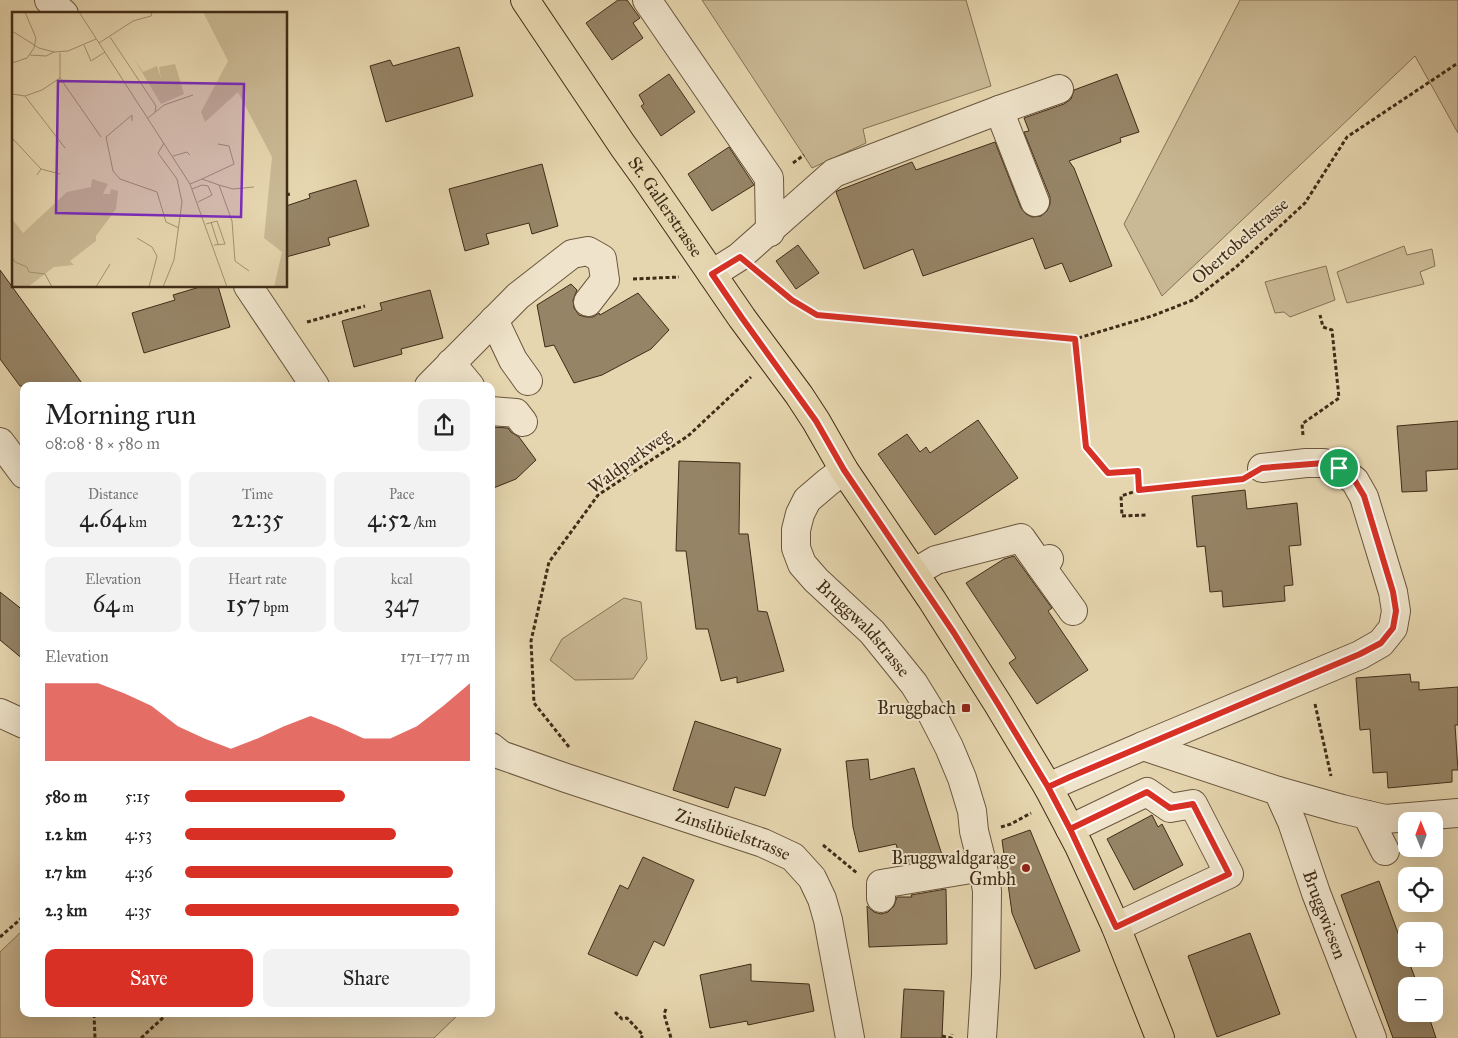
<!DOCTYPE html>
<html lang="en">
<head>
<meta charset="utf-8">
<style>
	body { margin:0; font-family:"IM FELL Great Primer",serif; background:#f2f2f2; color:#222; height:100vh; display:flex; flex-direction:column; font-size:19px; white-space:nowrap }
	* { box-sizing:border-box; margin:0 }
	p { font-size:16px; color:#767676 }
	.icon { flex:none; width:28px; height:28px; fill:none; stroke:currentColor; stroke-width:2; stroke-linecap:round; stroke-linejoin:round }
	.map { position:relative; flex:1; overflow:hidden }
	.side { position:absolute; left:20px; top:382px; width:475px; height:635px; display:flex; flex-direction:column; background:#fff; border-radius:10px; box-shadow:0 5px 20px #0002 }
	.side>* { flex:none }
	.needle { width:32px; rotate:359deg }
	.tools { position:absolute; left:1398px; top:812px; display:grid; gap:10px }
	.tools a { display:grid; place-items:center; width:45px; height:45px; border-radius:10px; background:#fff; box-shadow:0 5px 20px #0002; font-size:25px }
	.pin { position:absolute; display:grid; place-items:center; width:42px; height:42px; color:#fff; margin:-21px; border:2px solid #fff; border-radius:50%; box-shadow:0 1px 5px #0007 }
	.round { display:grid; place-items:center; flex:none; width:52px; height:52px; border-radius:10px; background:#f2f2f2 }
	.summary { display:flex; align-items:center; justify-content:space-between; height:85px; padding:0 25px }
	h1 { font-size:28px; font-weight:600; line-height:38px }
	.figures { display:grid; grid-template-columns:repeat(3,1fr); gap:8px; height:85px; padding:5px 25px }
	.figures div { display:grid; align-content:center; border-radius:10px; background:#f2f2f2; text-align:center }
	.figures b { font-size:25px; font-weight:600 }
	.figures small { font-size:14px; font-weight:400 }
	.figures p { font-size:14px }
	.chart { height:140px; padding:10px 25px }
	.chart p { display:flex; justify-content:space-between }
	.chart svg { width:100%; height:90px; margin-top:5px; fill:#d93025; opacity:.7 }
	.button { display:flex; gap:10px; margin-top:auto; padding:10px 25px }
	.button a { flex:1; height:58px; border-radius:10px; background:#d93025; color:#fff; font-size:20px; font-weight:600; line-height:58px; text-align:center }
	.button a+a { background:#f2f2f2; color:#222 }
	ul { padding:0 25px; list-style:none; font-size:16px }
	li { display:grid; grid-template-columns:80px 60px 1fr; align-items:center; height:38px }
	li i { height:12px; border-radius:6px; background:#d93025 }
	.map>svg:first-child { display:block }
</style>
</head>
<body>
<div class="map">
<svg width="1458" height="1038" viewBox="0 0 1458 1038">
	<rect width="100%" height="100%" fill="#e6d6af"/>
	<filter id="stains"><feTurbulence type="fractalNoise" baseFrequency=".004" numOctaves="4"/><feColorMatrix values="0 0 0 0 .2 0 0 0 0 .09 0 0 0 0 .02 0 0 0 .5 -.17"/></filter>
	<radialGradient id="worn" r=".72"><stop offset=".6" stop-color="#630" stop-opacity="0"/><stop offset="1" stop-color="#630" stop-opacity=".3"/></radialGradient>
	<path fill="#cab995" stroke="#857256" d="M702 0H966L991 86 863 129 866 143 812 168Z
		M1240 0H1458V133L1415 56 1162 296 1124 224Z
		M1404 246 1407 255 1432 249 1435 266 1420 272 1424 284 1347 303 1337 272Z
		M1326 266 1335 300 1290 317 1284 312 1275 313 1265 282Z
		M624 598 641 602 647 659 633 679 575 680 550 660 562 639Z
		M24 929V1014H459L434 1038H0V952Z"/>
	<path fill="#968466" stroke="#402c17" d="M618 0H627L640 18 633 23 643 38 612 60 586 23Z
		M459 47 473 96 386 122 370 66 390 60 393 66Z
		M669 74 695 112 661 136 641 106 644 104 639 95Z
		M1117 74 1139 132 1120 138 1121 142 1069 161 1074 168 1112 266 1070 282 1062 263 1045 269 1033 238 923 276 913 249 864 269 836 192 837 191 912 162 916 170 995 142 1021 208 1026 214 1032 217 1041 216 1047 211 1050 204V197L1024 132 1029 131 1024 118 1064 104 1071 99 1074 90Z
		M729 147 754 185 712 211 688 174Z
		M542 164 558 226 532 234 529 223 486 234 489 244 465 251 449 189Z
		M356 180 369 226 328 238 330 245 286 257V206L310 198 309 194Z
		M798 245 819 273 796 289 776 261Z
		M0 270 84 386H20L0 359Z
		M571 284 577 290 573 300 574 308 579 315 586 317H593L599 313 600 315 638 293 669 330 651 349 602 375 574 383 554 345 545 347 537 305Z
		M203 286H218L230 327 144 353 132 313 175 300 173 295Z
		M430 290 443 338 401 349 402 354 354 367 342 321 382 310 380 303Z
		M978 420 1018 478 935 535 878 454 907 434 920 452 926 447 930 453Z
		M1458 421V469L1426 471 1427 491 1402 492 1397 426Z
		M491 427 508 428 511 432 519 437 536 460 516 479 491 489Z
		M679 461 740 463 739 534H748L758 611 767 612 784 671 737 683V677L721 681 708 629H696L686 551H676Z
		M1245 490 1247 509 1297 503 1301 545 1289 546 1293 585 1284 586 1285 601 1223 607 1222 591 1210 592 1205 546 1197 547 1192 496Z
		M1014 556 1052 608 1048 611 1088 670 1037 704 1009 663 1016 658 966 583 1004 559Z
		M0 592 24 611V660L0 640Z
		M1410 674 1411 682H1419V690L1458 687V725H1455L1458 770H1452V782L1388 788 1387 772 1373 773 1370 729 1360 730 1356 678Z
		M695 721 781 749 765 796 735 787 728 808 673 790Z
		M868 759 870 780 914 768 943 858 902 865 896 844 859 852 853 827 846 761Z
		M1152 815 1158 827 1162 824 1183 865 1134 890 1107 839Z
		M1030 830 1080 951 1035 969 1012 913 1002 840Z
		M643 857 694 880 664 946 654 941 637 976 588 954 620 885 628 889Z
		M1379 881 1406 955V959H1408L1418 986H1406V1014H1428L1436 1038H1393L1341 895Z
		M946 889 947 944 869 947 867 906 874 912 881 914 888 912 894 906 897 897H912L911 895Z
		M1250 933 1280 1014 1217 1037 1188 956Z
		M751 964V981L809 984 814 1011 748 1025 747 1021 710 1028 700 975Z
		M904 989 944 991 942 1038H901Z"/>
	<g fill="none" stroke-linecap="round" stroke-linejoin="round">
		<g stroke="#6a563d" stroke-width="30">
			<g id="minor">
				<path d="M49 0 64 14"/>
				<path d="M647 0 769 178 770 232"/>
				<path d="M999 110 1035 202"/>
				<path d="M712 274 739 257 834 173 999 110 1059 89"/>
				<path d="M248 286 315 386"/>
				<path d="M494 320 513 360 528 381"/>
				<path d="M451 363 470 386"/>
				<path d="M429 386 518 296 572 254 588 251 602 259 605 280 588 302"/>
				<path d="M491 411 516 413 523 422"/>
				<path d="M0 442 24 474"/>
				<path id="s1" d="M844 470 828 482 807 500 800 514 796 530V548L802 564 816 580 872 632 914 684 930 710 949 747 962 778 972 811 974 831 983 867 987 891 986 975 982 1038"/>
				<path d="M1040 565 1073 611"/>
				<path d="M914 573 936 560 1021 538 1040 565 1049 559"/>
				<path d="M0 713 24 724"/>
				<path d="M1143 746 1360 655 1381 643 1393 628 1396 611 1393 592 1364 497 1355 481 1339 468 1324 463H1306L1262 468"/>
				<path id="s2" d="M491 747 501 755 566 778 763 843 793 857 812 878 822 899 828 920 850 1038"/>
				<path id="s3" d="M1048 787 1143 746 1278 791 1292 822 1316 893 1372 1038"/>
				<path d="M1278 791 1342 809 1385 819 1458 813"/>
				<path d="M1367 815 1385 851"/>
				<path d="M1070 829 1147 792 1170 808 1193 804 1229 874 1116 927"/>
				<path d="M881 898V884L983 867"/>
			</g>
		</g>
		<g stroke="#402c17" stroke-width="30">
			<g id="major">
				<path id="s4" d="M525 0 623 146 646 178 742 318 799 395 816 421 844 470 932 600 998 704 1048 787 1079 846 1116 927 1160 1038"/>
			</g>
		</g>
		<path stroke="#402c17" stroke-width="3" stroke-dasharray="4 2.5" stroke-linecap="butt" d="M793 163 804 155
			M286 195 290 194
			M761 275 792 300 817 315 1075 339 1152 316 1193 300 1236 267 1305 203 1347 137 1458 63
			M633 279 679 277
			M307 322 365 306
			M1075 339 1086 447 1108 473 1138 471 1139 490 1237 480
			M1303 435 1302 424 1339 398 1332 330 1323 327 1320 315
			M1139 490 1121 496 1122 516 1146 515
			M1315 704 1331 776
			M569 747 534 703 531 641 549 562 598 495 688 436 751 377
			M1001 827 1011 824 1031 813
			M823 845 857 873
			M0 937 24 916
			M666 1009 664 1014 671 1038
			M615 1012 622 1019 627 1018 643 1035 641 1038
			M94 1014 95 1038
			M942 1036 951 1038 952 1034
			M141 1038 167 1014"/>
		<use href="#minor" stroke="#efe4cb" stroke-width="28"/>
		<use href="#major" stroke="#e6d6af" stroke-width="28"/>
	</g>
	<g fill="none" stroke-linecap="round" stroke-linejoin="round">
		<g stroke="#fff" stroke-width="10">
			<path id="route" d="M1339 468 1355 481 1364 496 1393 592 1396 611 1393 628 1381 643 1360 654 1070 777 1048 787 1070 829 1147 792 1170 808 1193 804 1229 874 1116 927 1070 829 1048 787 998 704 954 633 844 470 816 421 798 396 742 318 712 274 740 257 792 300 817 315 1075 339 1086 447 1108 473 1138 471 1139 490 1243 479 1262 468 1324 463 1339 468"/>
		</g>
		<use href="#route" stroke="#d93025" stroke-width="6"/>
	</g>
	<g fill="#8f2418" stroke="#efe4cb" stroke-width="2">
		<rect x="961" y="703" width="10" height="10" rx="2.5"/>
		<circle cx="1026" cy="868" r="5"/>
	</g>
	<g text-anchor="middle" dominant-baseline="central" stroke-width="4" stroke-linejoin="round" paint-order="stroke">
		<g font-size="18" fill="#402c17" stroke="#efe4cb">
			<text stroke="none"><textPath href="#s4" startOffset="250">St. Gallerstrasse</textPath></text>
			<text transform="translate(1240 241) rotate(-41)">Obertobelstrasse</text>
			<text transform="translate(629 461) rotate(-36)">Waldparkweg</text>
			<text stroke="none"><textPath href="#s1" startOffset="204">Bruggwaldstrasse</textPath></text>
			<text stroke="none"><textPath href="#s2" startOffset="258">Zinslibüelstrasse</textPath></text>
			<text stroke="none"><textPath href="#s3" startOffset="378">Bruggwiesen</textPath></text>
		</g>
		<g font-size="18" fill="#402c17" stroke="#efe4cb" text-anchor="end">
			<text x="956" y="708">Bruggbach</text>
			<text x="1016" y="858">Bruggwaldgarage<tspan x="1016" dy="21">Gmbh</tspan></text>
		</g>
	</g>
	<g transform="translate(12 12)">
		<rect width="275" height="275" fill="#e6d6af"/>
		<path d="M191 0H275V275H262L270 240 252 226 260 145 226 80 193 110 189 100 216 49ZM122 47 131 60 145 54 149 66 147 55 163 52 172 82 149 92ZM80 167 96 172 91 182H98L99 177 106 179 104 197 84 224V229L58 249 62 253 42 255 16 275H0V207L11 221 55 180 79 175Z" fill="#cab995"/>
		<path fill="none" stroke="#a49272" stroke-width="1" d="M67 0 178 172 215 275M0 19 27 36 42 40 56 39 84 27M98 25 144 94 143 100M87 31 121 9 139 4 140 0M72 33 79 49 93 40M18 43 34 44 42 40M0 51 15 46 22 36 24 26 13 0M48 66 89 125M0 82 13 84 30 78 48 66V41M13 84 53 136M136 106 152 93 181 83M120 109V103L94 125 101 159 108 167 145 180 154 210 167 216M0 126 29 157 25 163M161 144 175 140 178 143M29 157 48 162M190 167 222 152 217 134 206 132M178 172 190 167 207 173 220 209 223 249 237 259M207 173 221 177 242 175M180 177 190 173 196 174 200 183 186 190M199 210 206 232M194 212 205 209 213 232 202 233M125 226 140 235 145 244 137 275M0 245 3 250 15 255 17 260 33 262 40 275M84 275 98 252M151 275 162 248 170 190 165 167 146 141 152 131"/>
		<path fill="#7b2cbf" fill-opacity="0.15" stroke="#7b2cbf" stroke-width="2.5" d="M46 69 232 72 229 205 44 201Z"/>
		<rect width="275" height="275" fill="none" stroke="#402c17" stroke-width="2.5"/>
	</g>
	<rect width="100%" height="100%" filter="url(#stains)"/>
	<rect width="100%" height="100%" fill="url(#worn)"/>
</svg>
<div class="tools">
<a><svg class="needle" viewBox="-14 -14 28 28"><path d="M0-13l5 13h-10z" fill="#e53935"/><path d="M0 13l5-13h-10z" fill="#767676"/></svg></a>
<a><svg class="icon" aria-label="locate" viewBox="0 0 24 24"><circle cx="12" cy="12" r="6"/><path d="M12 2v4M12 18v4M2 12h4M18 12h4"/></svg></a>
<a>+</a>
<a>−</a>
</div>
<div class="pin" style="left:1339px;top:468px;background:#1e9e55"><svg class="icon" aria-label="arrive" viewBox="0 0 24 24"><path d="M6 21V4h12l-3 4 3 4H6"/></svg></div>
<section class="side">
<div class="summary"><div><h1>Morning run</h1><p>08:08 · 8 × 580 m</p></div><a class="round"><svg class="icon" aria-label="share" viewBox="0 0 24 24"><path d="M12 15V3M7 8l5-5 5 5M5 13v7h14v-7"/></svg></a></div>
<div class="figures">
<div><p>Distance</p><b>4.64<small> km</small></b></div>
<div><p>Time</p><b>22:35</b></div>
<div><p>Pace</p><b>4:52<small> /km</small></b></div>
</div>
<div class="figures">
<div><p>Elevation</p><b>64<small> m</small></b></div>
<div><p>Heart rate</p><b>157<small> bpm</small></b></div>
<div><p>kcal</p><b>347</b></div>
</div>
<div class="chart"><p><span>Elevation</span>171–177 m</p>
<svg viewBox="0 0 160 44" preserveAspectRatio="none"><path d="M0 44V6L10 6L20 6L30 11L40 17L50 27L60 33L70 38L80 33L90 27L100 22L110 27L120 33L130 33L140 27L150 17L160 6V44z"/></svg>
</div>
<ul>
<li><b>580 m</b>5:15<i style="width:56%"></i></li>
<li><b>1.2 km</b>4:53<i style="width:74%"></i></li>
<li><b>1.7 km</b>4:36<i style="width:94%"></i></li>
<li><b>2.3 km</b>4:35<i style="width:96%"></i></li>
</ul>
<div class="button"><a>Save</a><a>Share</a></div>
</section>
</div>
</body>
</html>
